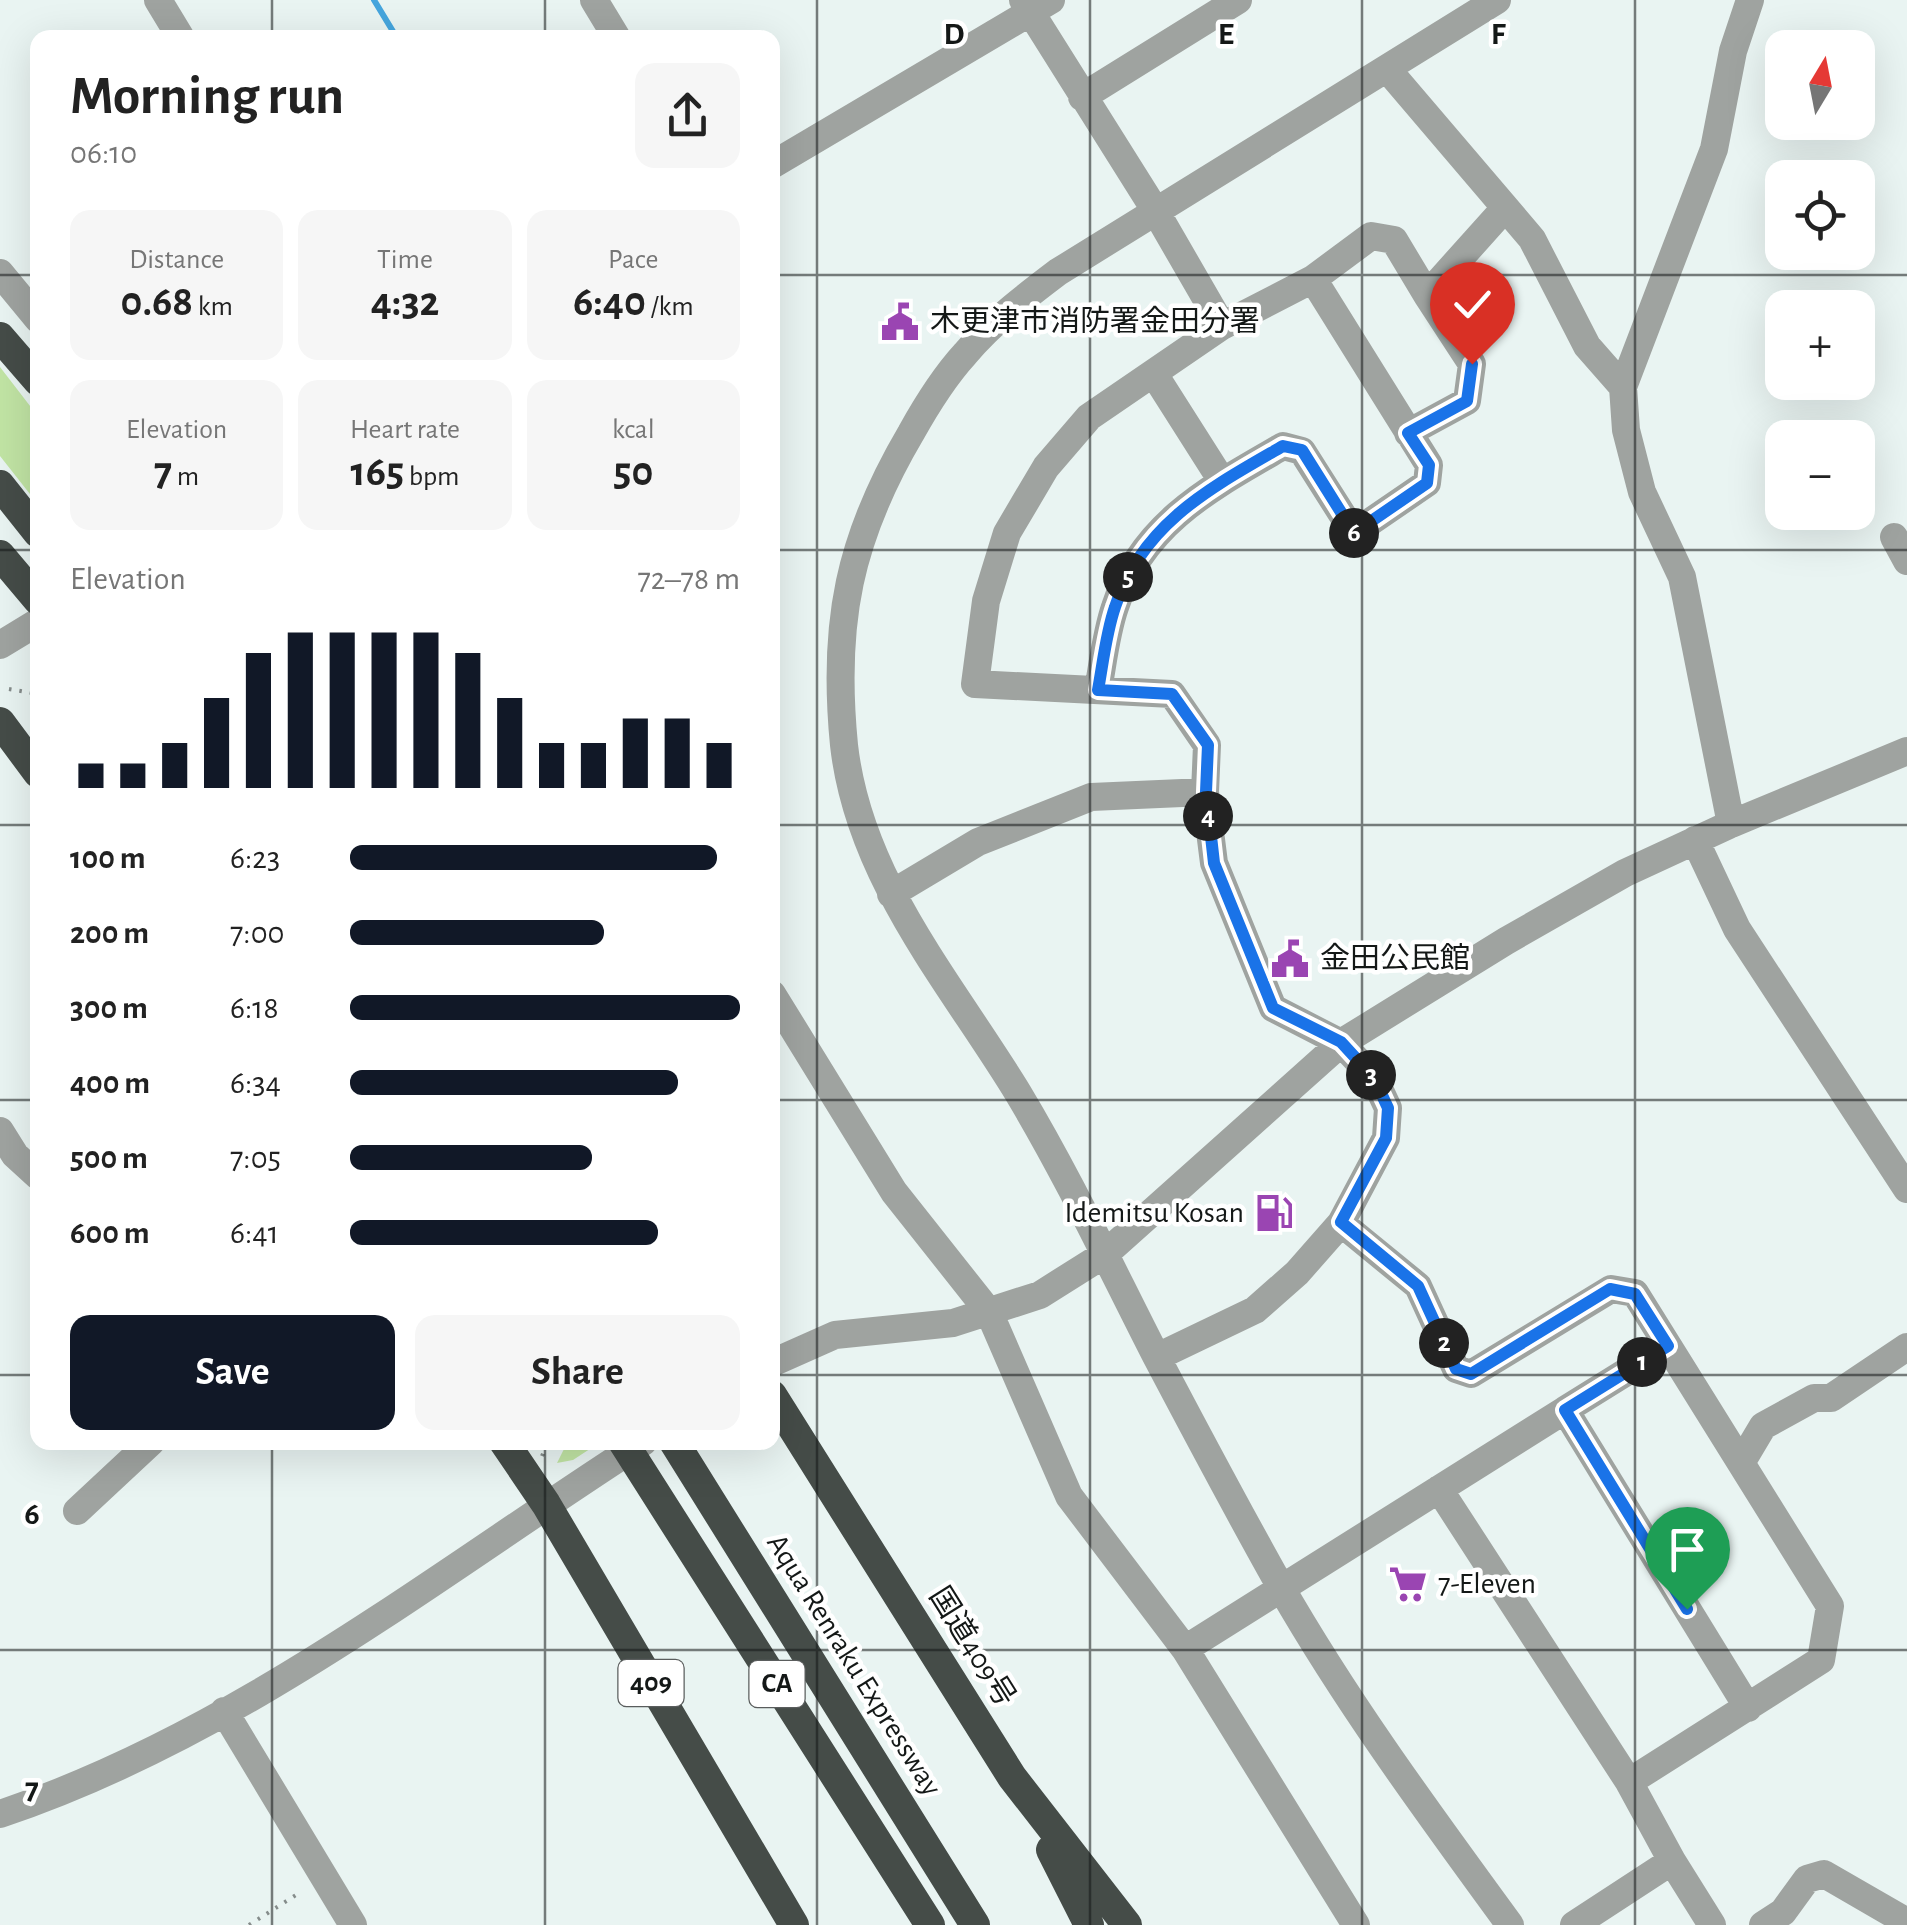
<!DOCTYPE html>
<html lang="en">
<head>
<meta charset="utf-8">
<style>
	body { margin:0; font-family:"Alegreya Sans","Noto Sans JP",sans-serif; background:#f6f6f6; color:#222; height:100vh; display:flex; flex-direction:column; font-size:38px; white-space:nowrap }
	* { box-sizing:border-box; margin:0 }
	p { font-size:32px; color:#767676 }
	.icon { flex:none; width:55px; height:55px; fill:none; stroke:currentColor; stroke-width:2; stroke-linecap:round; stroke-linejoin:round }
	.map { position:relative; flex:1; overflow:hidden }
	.sheet { position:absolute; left:30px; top:30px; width:750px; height:1420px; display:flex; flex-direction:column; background:#fff; border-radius:20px; box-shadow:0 10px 40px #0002 }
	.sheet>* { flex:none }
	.needle { width:65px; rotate:10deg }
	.controls { position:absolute; left:1765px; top:30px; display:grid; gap:20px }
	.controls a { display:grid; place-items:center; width:110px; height:110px; border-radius:20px; background:#fff; box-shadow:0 10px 40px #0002; font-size:50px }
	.pin { position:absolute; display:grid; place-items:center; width:85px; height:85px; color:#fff; margin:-102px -42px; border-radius:50% 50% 50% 0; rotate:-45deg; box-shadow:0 0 10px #0007 }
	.pin .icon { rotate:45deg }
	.km { position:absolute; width:50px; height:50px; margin:-25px; border-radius:50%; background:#222; color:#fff; font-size:28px; line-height:50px; text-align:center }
	.round { display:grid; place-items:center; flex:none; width:105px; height:105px; border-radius:20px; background:#f6f6f6 }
	.summary { display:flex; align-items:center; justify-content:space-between; height:170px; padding:0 40px }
	h1 { font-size:55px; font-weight:700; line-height:75px }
	.metrics { display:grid; grid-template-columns:repeat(3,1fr); gap:15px; height:170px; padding:10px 40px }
	.metrics div { display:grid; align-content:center; border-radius:20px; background:#f6f6f6; text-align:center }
	.metrics b { font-size:42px; font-weight:700 }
	.metrics small { font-size:28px; font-weight:400 }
	.metrics p { font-size:28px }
	.chart { height:280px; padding:20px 40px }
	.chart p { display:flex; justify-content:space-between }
	.chart svg { width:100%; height:180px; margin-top:10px; stroke:#111827; stroke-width:6 }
	.cta { display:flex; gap:20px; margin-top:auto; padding:20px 40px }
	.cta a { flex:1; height:115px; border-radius:20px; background:#111827; color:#fff; font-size:40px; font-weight:700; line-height:115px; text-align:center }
	.cta a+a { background:#f6f6f6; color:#222 }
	ul { padding:0 40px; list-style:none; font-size:32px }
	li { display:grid; grid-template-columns:160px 120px 1fr; align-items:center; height:75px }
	li i { height:25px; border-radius:12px; background:#111827 }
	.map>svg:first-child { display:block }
</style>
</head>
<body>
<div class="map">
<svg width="1907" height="1925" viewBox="0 0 1907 1925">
	<rect width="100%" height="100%" fill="#e9f4f2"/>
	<path fill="#c1e4a4" d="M0 367 37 415V503L0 456Z
		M567 1443V1442L599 1443 573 1460 557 1463Z"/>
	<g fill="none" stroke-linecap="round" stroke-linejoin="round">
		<path stroke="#45a5dd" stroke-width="6" d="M374 0 397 38"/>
		<path stroke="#858c8b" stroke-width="4" stroke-dasharray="2.5 8" stroke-linecap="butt" d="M9 689 38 694
			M542 1456 548 1442
			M249 1925 296 1895"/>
		<path stroke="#9fa3a0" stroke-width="28" d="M158 0 181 38
			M594 0 617 38
			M1023 0 1155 210 1222 326
			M1497 0 1058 272C1025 297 992 322 965 354 944 377 926 406 911 433 849 538 832 623 844 745 859 879 951 983 1018 1093 1069 1178 1111 1268 1156 1356 1196 1432 1237 1509 1279 1584 1347 1703 1429 1814 1510 1925
			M1388 70 1532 239 1587 346 1623 387
			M1082 97 1238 0
			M772 165 1051 0
			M0 273 38 319
			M1154 374 1222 481
			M1408 433 1467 401 1472 364 1427 295 1505 208
			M1894 537 1907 561
			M0 645 38 622
			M1098 690C1103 663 1106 633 1115 607 1142 523 1212 487 1283 446L1302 451 1354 533 1427 483 1429 465 1313 279
			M1731 824 1682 577 1642 492 1626 430 1623 387 1714 149 1733 51 1750 0
			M1695 840 1737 929 1907 1189
			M891 894 978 842 1091 797 1205 792
			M772 994 894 1192 989 1312 1069 1496 1185 1649 1356 1925
			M0 1131 15 1155 38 1176
			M1341 1223 1418 1286 1456 1369 1471 1374 1611 1289 1635 1293 1830 1606 1821 1660 1629 1782
			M1157 1357 1255 1310 1297 1273 1341 1223 1386 1138 1388 1108 1374 1078 1341 1043 1273 1008 1214 863 1205 792 1207 745 1172 694 975 684 986 601 1007 533 1046 467 1089 417 1222 326 1313 279 1371 236 1394 240 1427 295
			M772 1363 835 1335 953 1323 1040 1295 1105 1254 1341 1043 1506 941 1625 873 1731 824 1907 751
			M1565 1410 1668 1346
			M1741 1463 1763 1426 1814 1398H1831L1907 1347
			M1439 1489 1629 1782 1672 1861 1712 1925
			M77 1511 151 1442
			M1185 1649 1565 1410 1748 1708
			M224 1711 353 1925
			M0 1814C236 1735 436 1575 643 1442
			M1574 1925 1672 1861
			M1763 1925 1783 1912 1807 1879 1824 1874 1907 1922"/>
		<path stroke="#454c48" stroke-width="30" d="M0 337 38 381
			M0 485 38 533
			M0 555 38 600
			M0 722 38 773
			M772 1395 1012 1777 1127 1925
			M504 1442 546 1504 794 1925
			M674 1442 975 1925
			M1051 1850 1089 1925"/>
		<path stroke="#454c48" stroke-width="30" d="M623 1442 930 1925"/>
	</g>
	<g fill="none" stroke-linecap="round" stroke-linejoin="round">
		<g stroke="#fff" stroke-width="20">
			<path id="route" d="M1472 364 1467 401 1408 433 1429 465 1427 483 1354 533 1302 450 1283 446C1212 487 1142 523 1115 607 1106 633 1103 663 1098 690L1172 694 1208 745 1206 792 1214 863 1273 1008 1341 1042 1374 1078 1388 1108 1386 1138 1341 1222 1418 1286 1456 1369 1471 1374 1610 1289 1635 1294 1668 1346 1565 1410 1687 1609"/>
		</g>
		<use href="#route" stroke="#1a73e8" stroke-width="12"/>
	</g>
	<path fill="none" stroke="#141817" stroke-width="2.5" stroke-opacity="0.55" d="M272 0V38M545 0V38M817 0V1925M1090 0V1925M1362 0V1925M1635 0V1925M0 275H38M772 275H1907M0 550H38M772 550H1907M0 825H38M772 825H1907M0 1100H38M772 1100H1907M0 1375H38M772 1375H1907M272 1442V1925M545 1442V1925M0 1650H1907"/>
	<defs>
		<g id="civic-bare" transform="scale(3)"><path d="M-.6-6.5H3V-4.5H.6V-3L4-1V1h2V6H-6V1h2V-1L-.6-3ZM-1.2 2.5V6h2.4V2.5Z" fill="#9a45b2" stroke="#fff" stroke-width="2.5" paint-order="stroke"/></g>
		<g id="fuel-bare" transform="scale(3)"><path d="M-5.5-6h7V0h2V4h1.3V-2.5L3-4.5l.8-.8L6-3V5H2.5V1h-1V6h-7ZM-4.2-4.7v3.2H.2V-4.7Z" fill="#9a45b2" stroke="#fff" stroke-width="2.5" paint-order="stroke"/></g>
		<g id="supermarket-bare" transform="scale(3)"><path d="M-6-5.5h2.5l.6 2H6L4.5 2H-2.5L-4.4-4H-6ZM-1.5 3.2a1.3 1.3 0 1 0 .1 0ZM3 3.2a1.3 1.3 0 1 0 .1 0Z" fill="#9a45b2" stroke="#fff" stroke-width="2.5" paint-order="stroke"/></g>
	</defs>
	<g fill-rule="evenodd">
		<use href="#civic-bare" x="900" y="322"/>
		<use href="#civic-bare" x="1290" y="959"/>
		<use href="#fuel-bare" x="1274" y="1213"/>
		<use href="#supermarket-bare" x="1408" y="1584"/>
	</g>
	<g text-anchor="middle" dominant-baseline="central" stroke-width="9" stroke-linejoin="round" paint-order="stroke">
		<g fill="#fff" stroke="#5a5d5d" stroke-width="2.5">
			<rect x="618.5" y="1660" width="65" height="46" rx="8"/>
			<rect x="749.5" y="1661" width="55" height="46" rx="8"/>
		</g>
		<g font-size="28" font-weight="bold" fill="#141817">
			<text x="651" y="1683">409</text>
			<text x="777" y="1684">CA</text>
		</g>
		<g font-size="30" fill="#141817" stroke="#fff" text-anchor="start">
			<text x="930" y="322">木更津市消防署金田分署</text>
			<text x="1320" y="959">金田公民館</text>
			<text x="1244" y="1213" text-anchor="end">Idemitsu Kosan</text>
			<text x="1438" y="1584">7-Eleven</text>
		</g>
		<g font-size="30" fill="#141817" stroke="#fff">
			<text transform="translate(972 1647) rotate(58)">国道409号</text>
			<text transform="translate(854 1665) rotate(58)">Aqua Renraku Expressway</text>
		</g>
	</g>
	<g font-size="32" text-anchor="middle" font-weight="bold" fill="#141817" stroke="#fff" stroke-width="9" stroke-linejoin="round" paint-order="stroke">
		<text x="954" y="44">D</text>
		<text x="1226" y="44">E</text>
		<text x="1498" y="44">F</text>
		<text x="32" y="1524">6</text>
		<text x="32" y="1799">7</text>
	</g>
</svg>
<div class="controls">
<a><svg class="needle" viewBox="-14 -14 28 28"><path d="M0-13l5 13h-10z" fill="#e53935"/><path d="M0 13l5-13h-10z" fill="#767676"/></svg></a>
<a><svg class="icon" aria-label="locate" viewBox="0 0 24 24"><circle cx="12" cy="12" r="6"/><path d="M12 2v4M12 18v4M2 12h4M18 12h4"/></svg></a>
<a>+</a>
<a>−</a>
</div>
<div class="pin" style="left:1687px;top:1609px;background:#1e9e55"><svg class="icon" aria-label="arrive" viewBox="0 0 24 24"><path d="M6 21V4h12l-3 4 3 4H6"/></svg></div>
<div class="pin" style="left:1472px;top:364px;background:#d93025"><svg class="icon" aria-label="check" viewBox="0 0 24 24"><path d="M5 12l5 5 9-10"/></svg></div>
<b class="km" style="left:1642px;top:1362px">1</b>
<b class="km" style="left:1444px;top:1343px">2</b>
<b class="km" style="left:1371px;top:1075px">3</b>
<b class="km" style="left:1208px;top:816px">4</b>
<b class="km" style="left:1128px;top:577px">5</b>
<b class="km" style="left:1354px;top:533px">6</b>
<section class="sheet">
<div class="summary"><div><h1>Morning run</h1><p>06:10</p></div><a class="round"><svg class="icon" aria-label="share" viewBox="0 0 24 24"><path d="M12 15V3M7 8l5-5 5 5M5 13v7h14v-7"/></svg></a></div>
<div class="metrics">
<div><p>Distance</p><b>0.68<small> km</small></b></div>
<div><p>Time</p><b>4:32</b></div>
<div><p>Pace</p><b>6:40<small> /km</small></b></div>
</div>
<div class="metrics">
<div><p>Elevation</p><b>7<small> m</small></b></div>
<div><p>Heart rate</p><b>165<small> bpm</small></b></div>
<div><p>kcal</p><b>50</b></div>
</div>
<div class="chart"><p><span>Elevation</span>72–78 m</p>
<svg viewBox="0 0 160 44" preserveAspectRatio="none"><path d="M5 44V38M15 44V38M25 44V33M35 44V22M45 44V11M55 44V6M65 44V6M75 44V6M85 44V6M95 44V11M105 44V22M115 44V33M125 44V33M135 44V27M145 44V27M155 44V33"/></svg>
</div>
<ul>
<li><b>100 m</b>6:23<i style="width:94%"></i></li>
<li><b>200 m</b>7:00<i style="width:65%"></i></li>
<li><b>300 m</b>6:18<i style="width:100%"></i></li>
<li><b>400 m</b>6:34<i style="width:84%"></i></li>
<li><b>500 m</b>7:05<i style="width:62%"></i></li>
<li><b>600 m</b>6:41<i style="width:79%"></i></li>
</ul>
<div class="cta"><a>Save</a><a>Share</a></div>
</section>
</div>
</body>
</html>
